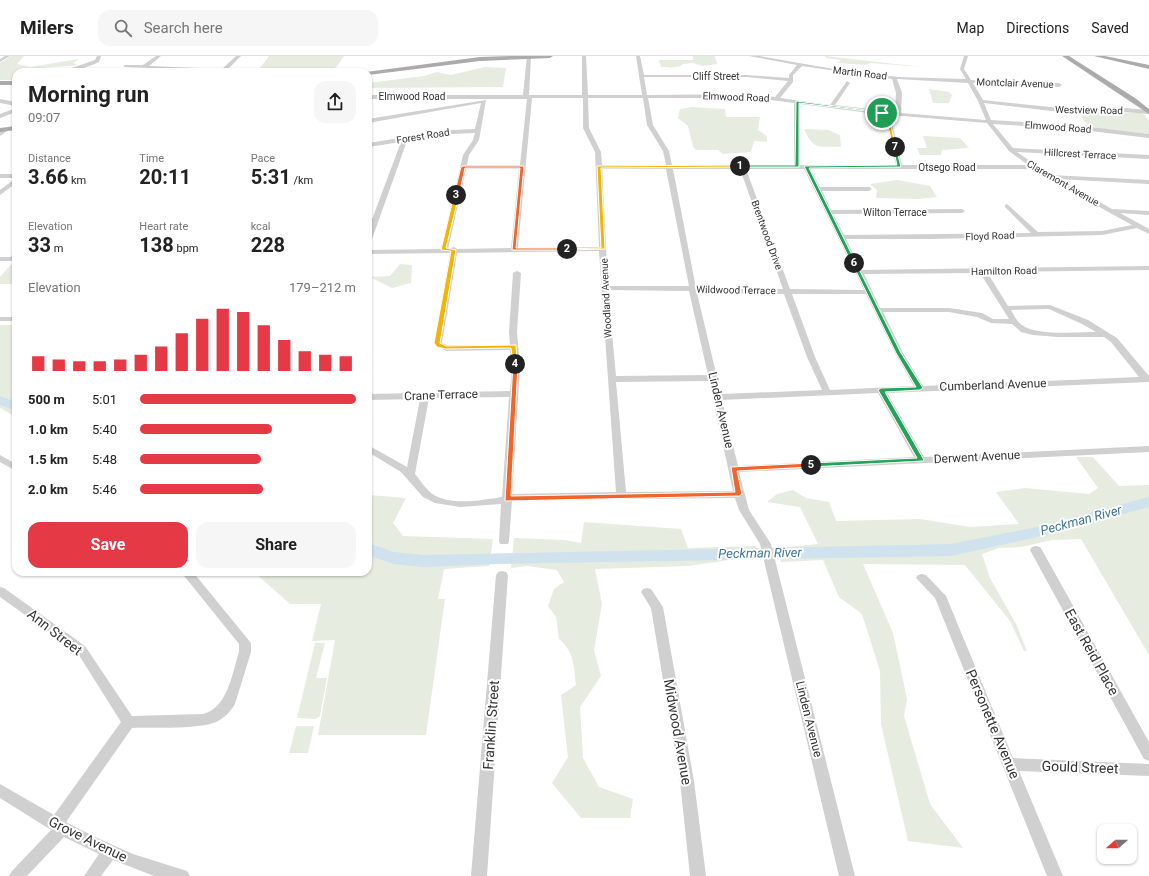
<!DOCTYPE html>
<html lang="en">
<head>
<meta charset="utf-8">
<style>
	body { margin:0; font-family:Roboto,sans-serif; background:#f6f6f6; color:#222; height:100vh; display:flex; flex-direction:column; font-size:15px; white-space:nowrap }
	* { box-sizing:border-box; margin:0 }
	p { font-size:13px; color:#767676 }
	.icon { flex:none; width:22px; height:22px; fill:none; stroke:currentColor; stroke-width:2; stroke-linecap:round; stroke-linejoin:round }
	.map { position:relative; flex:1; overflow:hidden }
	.drawer { position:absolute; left:12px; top:12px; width:360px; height:508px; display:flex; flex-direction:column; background:#fff; border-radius:12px; box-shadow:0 1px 3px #0004 }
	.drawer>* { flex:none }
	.needle { width:26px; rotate:249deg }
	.controls { position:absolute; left:1097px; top:768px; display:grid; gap:8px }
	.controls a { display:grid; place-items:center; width:40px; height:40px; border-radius:8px; background:#fff; box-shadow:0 1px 3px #0004; font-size:20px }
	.pin { position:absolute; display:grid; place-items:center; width:34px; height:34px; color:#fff; margin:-17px; border:2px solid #fff; border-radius:50%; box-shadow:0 1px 4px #0007 }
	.km { position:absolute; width:20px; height:20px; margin:-10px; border-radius:50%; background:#222; color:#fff; font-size:11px; line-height:20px; text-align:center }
	.round { display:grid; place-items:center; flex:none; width:42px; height:42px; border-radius:12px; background:#f6f6f6 }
	.overview { display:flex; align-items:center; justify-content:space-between; height:68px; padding:0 16px }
	h1 { font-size:22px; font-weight:700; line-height:30px }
	.stats { display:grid; grid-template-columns:repeat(3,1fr); gap:6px; height:68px; padding:4px 16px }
	.stats div { display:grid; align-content:center }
	.stats b { font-size:20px; font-weight:700 }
	.stats small { font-size:11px; font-weight:400 }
	.stats p { font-size:11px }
	.chart { height:112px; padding:8px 16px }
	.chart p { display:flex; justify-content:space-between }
	.chart svg { width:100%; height:72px; margin-top:4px; stroke:#e63946; stroke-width:6 }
	.action { display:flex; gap:8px; margin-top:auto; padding:8px 16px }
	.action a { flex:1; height:46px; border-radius:12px; background:#e63946; color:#fff; font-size:16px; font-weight:700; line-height:46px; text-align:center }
	.action a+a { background:#f6f6f6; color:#222 }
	ul { padding:0 16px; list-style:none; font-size:13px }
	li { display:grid; grid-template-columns:64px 48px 1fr; align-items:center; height:30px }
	li i { height:10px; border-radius:5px; background:#e63946 }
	header { display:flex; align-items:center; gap:24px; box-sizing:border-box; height:56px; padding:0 20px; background:#fff; border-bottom:1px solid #e0e0e0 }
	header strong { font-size:19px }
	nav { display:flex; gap:22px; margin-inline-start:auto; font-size:14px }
	.search { width:280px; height:36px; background:#f6f6f6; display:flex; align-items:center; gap:10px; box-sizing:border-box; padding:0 14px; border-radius:12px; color:#767676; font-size:15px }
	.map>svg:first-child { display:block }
</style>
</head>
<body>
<header>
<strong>Milers</strong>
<div class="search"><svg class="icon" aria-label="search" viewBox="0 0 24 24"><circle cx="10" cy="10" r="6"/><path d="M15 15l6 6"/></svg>Search here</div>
<nav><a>Map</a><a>Directions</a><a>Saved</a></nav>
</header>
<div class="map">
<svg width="1149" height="820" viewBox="0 0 1149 820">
	<rect width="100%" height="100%" fill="#fff"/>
	<path fill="#e6ecdf" d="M11 0H24L17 8 30 11 79 3 73 7 78 9C63 11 49 10 34 14L33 16H16V24H0V7Z
		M269 0H344L338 9 330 16H257Z
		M693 0H715L717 8 703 10 692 7 683 8C678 13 668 11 661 11L659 4H693Z
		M825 0 922 11 870 7 865 9 838 7 841 4 826 2Z
		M485 11 506 12 503 31 368 32V27L424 20 437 16 451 19Z
		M929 33 949 36 952 39 949 47H933Z
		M692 51 725 53 726 61H760L758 74 767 80V86L754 85 751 96 723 98 718 94H696L693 91 688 70 678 62 680 53Z
		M1090 56 1142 57 1149 64V78L1097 72 1084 66 1080 57Z
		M804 73 828 74 840 79 841 91C818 90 814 95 804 73Z
		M923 80 960 82 969 92 942 94 941 99H920L917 92H927Z
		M897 124 930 130 937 141 918 143 876 142 877 134 870 128Z
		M16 203V228H0V221Z
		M400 208 412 209 411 227 392 232 370 221 390 220Z
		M0 269H16V361L0 352Z
		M1076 401H1093L1119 430 1149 429V599L1081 483 1052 484 1021 491 999 492 982 498 990 522 1016 568 1027 595H1024L1010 565 965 509 863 508 893 577 907 643 904 660 930 748 963 792 908 785 881 668 880 615 862 558 839 541 823 504 781 506 776 492 818 488 800 451 767 446 777 438 793 434 806 442 829 446 836 465 920 463 970 471 1019 468 996 436 1025 432 1089 438 1098 432Z
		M368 439 406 442 393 467 403 480 493 483 489 510 444 513 438 543H445L426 679H318L335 584 312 585 321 548H290L254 516H368Z
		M584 466 681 473 688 492 756 490 759 503H736L688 510 595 513 602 548 594 594 601 620 580 651 583 702 599 731 633 743 630 762H581L552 727 568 701 561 639 576 629C574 611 574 595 559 583L556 561 548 550 554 533 564 526 557 514 527 510 511 512 514 482 565 484 581 487Z
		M315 587H325L316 622H327L320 660 316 663 297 662Z
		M296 670H314L308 697H289Z"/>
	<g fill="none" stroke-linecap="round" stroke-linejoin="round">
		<path fill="#cfe2ee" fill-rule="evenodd" d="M0 340 16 346V355L0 349Z
			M1149 441V451L1037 481 951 500 499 508 423 511 393 508 368 499V487L394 496 423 499 951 488 1037 471Z"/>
		<path fill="#d0d0d0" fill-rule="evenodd" d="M5 0H10L0 6V3Z
			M97 0H101L99 6C86 12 73 16 60 16L95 4Z
			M156 0H161L149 10 222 13 236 0H241L227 14 250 16 125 11 123 10 125 9H143Z
			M527 0 531 1 529 39H582V0H586L588 39H642L636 0H640L644 19H747L789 22V19L797 9 749 0H759L828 12 898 21 966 23 960 13 964 0H968L964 13 971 24 1059 27 1062 29 1059 31 973 27 983 44 1060 52 1112 51 1149 54V58L1112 55 1060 56 984 47 991 64 1074 69 1149 78V82L1074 73 993 68 1013 92 1149 99V103L1017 96 1050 119 1149 124V128L1058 123 1112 153 1149 155V159L1120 157 1149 173V178L1137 172 1102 179 931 183H846L861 214 1149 210V214L987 216 1008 250 1050 249 1088 264 1117 282 1149 320V326L887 337 924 401 1149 390V396L739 416 749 454 771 488 855 820H839L760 488 739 454 735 442 515 444 512 445 509 485 508 488H500L499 485 501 448 460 451 435 447 423 441 401 416 368 396V389L407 411 420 343 368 344V338L510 335 512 312 510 294 446 295 434 288 450 197 368 198V194L441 193 463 99 473 84 475 77 452 78 407 85 372 183 368 185V174L401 86 368 91V87L452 74 475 73 481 47 368 67V63L486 44 479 84 469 99 467 109H520L527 43H368V39H523ZM802 10 892 23 896 37 895 56 835 49 850 27 847 25 830 49 780 42 793 26V19ZM644 21H747L788 25 775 41 754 38 647 39ZM897 23 968 27 978 45 986 64 901 57 902 37ZM532 42H583V72L595 96 599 191 518 192ZM588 42H643L647 69 663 95 666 109H602L601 96 589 72ZM648 42H754L794 47V109H672L669 95 653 69ZM800 48 885 59 896 109H800ZM890 59 987 67 1009 95 1028 109H902ZM466 113H519L511 192 457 193 454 191 448 193ZM602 113H666L689 230H608ZM673 113H740L783 233 696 232ZM746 113H804L864 234 790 233ZM810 113H1033L1045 121 1132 169 1102 175 1038 176 1007 148 1005 149V151L1031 177 844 179 833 158 962 157 965 155 962 153 831 154 822 135H869L872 133 869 131H820ZM599 195 616 436 512 438 520 312 517 276 521 217 517 215 513 217 509 276 510 289H447L442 287 457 197ZM980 217 1009 263H993L982 257 949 252H880L864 218ZM608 234 689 235 708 319 616 320ZM697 237 784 238 807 301 822 334 721 338ZM792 238H866L895 297 914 330 830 334 815 301ZM1049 253 1082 268 1096 276C1077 276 1037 280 1022 269 1017 266 1014 259 1011 254ZM883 256H949L977 261 991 267 1012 268 1021 276 1033 279 1058 281H1104L1111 286 1139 321 923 330 903 297ZM709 325 733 435 626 436 616 326ZM878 337 914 401 738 410 722 344ZM509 341 502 441C482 444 453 450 434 439 426 434 421 425 415 418L429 342Z
			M0 43 16 46V50L0 47Z
			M16 52V56L0 62V58Z
			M5 72 10 73 0 80V75Z
			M0 118H16V122H0Z
			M16 122V127L0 139V134Z
			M13 197H16V205H0V201H11Z
			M0 261H16V265H0Z
			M0 399 16 408V415L0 406Z
			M1036 490 1040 491 1042 494 1149 686V705L1144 703 1030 494 1032 491Z
			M502 515 506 516 508 519 487 820H471L496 519 498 516Z
			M181 516H193L251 587V596L235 648C232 654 224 662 218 665 201 674 152 671 132 672L66 766 93 780 133 798 187 815 190 820H154L113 804 101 820H84L99 798 64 781 27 820H9L12 815 51 774 0 742V728L54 759 121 666 77 596 0 541V531L4 532 85 590 132 660 203 658C228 652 232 617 239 596V588Z
			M922 518 926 519 946 540 1013 702 1149 708V720L1019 715 1063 820H1047L935 542 916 522 918 519Z
			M647 532 651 533 663 551 694 725 706 820H690L680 725 651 552 641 536 643 533Z"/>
		<path fill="#ababab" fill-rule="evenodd" d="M511 0H553L550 2 480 5 368 19V16H366L480 1Z
			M1062 0H1069L1135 42 1149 53V58Z
			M1094 0H1105L1149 9V13Z
			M0 25H16V29H0Z
			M16 70V74L0 76V72Z"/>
	</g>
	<path fill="#22a559" stroke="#fff" d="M796 45 882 56 884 57 799 47V111H739L740 109H795Z"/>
	<path fill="#f5b400" stroke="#fff" d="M740 109 741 111 601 112 605 193 567 194 565 193 601 192 597 110Z"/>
	<path fill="#f0652b" stroke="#fff" d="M463 110H524L516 192H567L569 194H512L520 112H465L459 139 456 140 454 139 461 111Z"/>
	<path fill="#f5b400" stroke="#fff" d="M456 138 459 139 446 192 456 194 440 287 446 290 516 289 517 309 513 308 511 292 446 293 437 291 434 287 451 195 441 194 454 139Z"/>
	<path fill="#f0652b" stroke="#fff" d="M515 306 518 308 511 440 735 436 731 411 811 407 814 409 811 411 737 415 742 438 739 440 505 445 513 308Z"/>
	<path fill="#22a559" stroke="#fff" d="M854 206 856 207 901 297 923 332 920 334 885 336 924 404 923 405 811 411 808 409 811 407 917 402 878 334 881 332 916 331 896 297 852 207Z"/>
	<path fill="#22a559" stroke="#fff" d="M893 91H896L901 111 809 112 856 207 852 208 804 110 897 109Z"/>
	<path fill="#f5b400" stroke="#fff" d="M881 56 888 57 896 92 893 91 885 58Z"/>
	<g text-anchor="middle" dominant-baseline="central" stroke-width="4" stroke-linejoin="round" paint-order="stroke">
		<g font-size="10" fill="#333" stroke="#fff">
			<text transform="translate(860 17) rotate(7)">Martin Road</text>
			<text x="716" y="20">Cliff Street</text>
			<text transform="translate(1015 27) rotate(2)">Montclair Avenue</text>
			<text x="412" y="40">Elmwood Road</text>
			<text transform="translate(736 41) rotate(2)">Elmwood Road</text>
			<text transform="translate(1089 54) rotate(1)">Westview Road</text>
			<text transform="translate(1058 71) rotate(4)">Elmwood Road</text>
			<text transform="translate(423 80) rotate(-9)">Forest Road</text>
			<text transform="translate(1080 98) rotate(3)">Hillcrest Terrace</text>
			<text x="947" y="111">Otsego Road</text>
			<text transform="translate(1063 127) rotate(30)">Claremont Avenue</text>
			<text x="895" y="156">Wilton Terrace</text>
			<text transform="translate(767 179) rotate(70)">Brentwood Drive</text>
			<text transform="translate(990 180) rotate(-2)">Floyd Road</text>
			<text transform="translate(1004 215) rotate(-1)">Hamilton Road</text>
			<text transform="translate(736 234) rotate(1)">Wildwood Terrace</text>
			<text transform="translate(606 242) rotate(-93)">Woodland Avenue</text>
		</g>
		<g font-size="12" fill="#333" stroke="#fff">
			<text transform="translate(993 329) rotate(-2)">Cumberland Avenue</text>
			<text transform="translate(441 339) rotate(-2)">Crane Terrace</text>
			<text transform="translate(721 354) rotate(77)">Linden Avenue</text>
			<text transform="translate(977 401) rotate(-3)">Derwent Avenue</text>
			<text transform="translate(809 663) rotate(76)">Linden Avenue</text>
		</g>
		<g font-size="13" font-style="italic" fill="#3f7597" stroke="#fff">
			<text transform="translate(1081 464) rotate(-15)">Peckman River</text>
			<text transform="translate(760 497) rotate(-1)">Peckman River</text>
		</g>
		<g font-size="14" fill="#333" stroke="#fff">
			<text transform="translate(55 576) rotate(38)">Ann Street</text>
			<text transform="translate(1092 596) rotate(61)">East Reid Place</text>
			<text transform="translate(993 668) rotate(67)">Personette Avenue</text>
			<text transform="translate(491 669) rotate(-86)">Franklin Street</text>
			<text transform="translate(678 676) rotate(80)">Midwood Avenue</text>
			<text transform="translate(1080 711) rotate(2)">Gould Street</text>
			<text transform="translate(88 783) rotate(26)">Grove Avenue</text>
		</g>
	</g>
</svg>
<div class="controls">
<a><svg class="needle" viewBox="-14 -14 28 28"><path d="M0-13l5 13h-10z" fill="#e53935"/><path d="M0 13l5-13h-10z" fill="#767676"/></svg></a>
</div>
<div class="pin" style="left:882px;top:57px;background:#1e9e55"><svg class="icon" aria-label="arrive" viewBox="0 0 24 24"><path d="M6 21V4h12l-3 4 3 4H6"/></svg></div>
<b class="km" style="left:740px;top:110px">1</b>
<b class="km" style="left:567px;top:193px">2</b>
<b class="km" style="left:456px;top:139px">3</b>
<b class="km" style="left:515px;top:308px">4</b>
<b class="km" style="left:811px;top:409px">5</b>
<b class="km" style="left:854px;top:207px">6</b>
<b class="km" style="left:895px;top:91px">7</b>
<section class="drawer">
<div class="overview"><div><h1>Morning run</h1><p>09:07</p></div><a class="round"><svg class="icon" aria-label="share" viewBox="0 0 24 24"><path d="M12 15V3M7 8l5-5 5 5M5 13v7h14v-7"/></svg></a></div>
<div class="stats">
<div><p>Distance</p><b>3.66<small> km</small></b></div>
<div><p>Time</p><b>20:11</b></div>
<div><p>Pace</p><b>5:31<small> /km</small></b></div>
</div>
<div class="stats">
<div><p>Elevation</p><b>33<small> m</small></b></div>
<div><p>Heart rate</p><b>138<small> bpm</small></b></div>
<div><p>kcal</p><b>228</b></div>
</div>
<div class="chart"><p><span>Elevation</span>179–212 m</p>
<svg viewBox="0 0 160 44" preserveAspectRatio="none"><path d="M5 44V35M15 44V37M25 44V38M35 44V38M45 44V37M55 44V34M65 44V29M75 44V21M85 44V12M95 44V6M105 44V8M115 44V16M125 44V25M135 44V32M145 44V34M155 44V35"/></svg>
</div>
<ul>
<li><b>500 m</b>5:01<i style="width:100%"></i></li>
<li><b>1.0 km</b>5:40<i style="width:61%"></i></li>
<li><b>1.5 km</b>5:48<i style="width:56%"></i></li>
<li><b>2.0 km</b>5:46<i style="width:57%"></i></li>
</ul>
<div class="action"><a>Save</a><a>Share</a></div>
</section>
</div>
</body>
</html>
